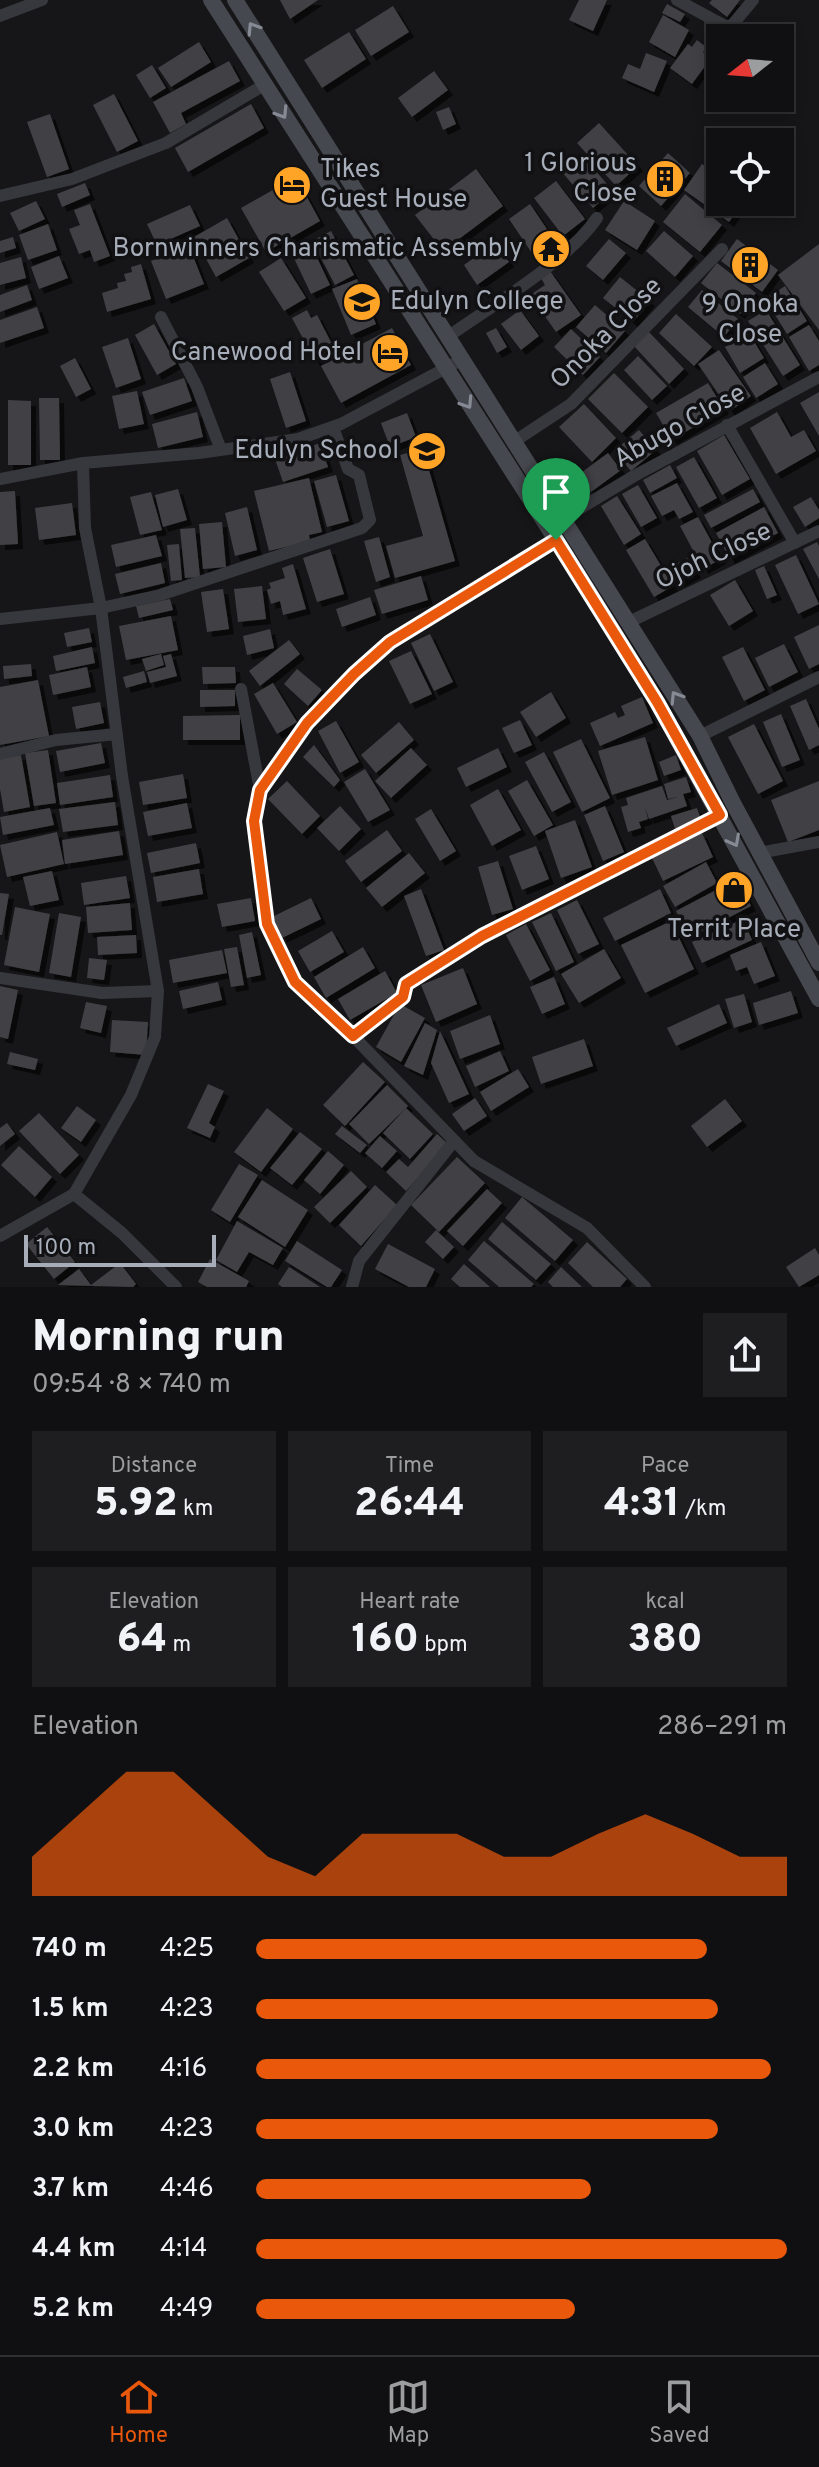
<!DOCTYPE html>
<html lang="en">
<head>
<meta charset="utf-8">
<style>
	body { margin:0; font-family:Overpass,sans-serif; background:#1e1e20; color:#f1f3f6; height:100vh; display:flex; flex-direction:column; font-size:30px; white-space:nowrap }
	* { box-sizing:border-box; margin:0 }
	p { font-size:26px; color:#9c9d9f }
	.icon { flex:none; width:44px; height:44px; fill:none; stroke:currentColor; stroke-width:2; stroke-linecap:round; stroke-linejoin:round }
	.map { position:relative; height:1287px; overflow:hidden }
	.sheet { display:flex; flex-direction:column; background:#101012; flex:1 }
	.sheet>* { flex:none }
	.needle { width:52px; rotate:253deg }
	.controls { position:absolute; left:706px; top:24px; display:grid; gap:16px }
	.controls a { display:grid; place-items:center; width:88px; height:88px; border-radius:0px; background:#101012; box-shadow:0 4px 12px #0003,0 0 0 2px #303032; font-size:40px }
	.scale { position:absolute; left:24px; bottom:20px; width:192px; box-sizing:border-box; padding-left:8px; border:4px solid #a7aeb9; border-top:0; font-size:22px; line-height:28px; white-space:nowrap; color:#a7aeb9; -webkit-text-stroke:6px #111113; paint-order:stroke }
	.pin { position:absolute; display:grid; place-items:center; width:68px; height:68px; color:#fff; margin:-82px -34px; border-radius:50% 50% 50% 0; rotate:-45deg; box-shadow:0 0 8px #0007 }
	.pin .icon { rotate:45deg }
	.round { display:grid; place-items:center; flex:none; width:84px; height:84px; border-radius:0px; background:#1e1e20 }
	.overview { display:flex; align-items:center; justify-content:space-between; height:136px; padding:0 32px }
	h1 { font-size:44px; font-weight:800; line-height:60px }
	.metrics { display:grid; grid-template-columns:repeat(3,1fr); gap:12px; height:136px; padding:8px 32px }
	.metrics div { display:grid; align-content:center; border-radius:0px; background:#1e1e20; text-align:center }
	.metrics b { font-size:40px; font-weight:800 }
	.metrics small { font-size:22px; font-weight:400 }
	.metrics p { font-size:22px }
	.chart { height:224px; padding:16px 32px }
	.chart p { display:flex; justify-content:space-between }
	.chart svg { width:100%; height:144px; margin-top:8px; fill:#ea580c; opacity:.7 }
	ul { padding:0 32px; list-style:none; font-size:26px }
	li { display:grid; grid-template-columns:128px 96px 1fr; align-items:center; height:60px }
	li i { height:20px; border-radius:10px; background:#ea580c }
	.dock { display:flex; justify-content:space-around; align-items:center; height:112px; border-top:2px solid #303032; background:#101012; font-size:22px; color:#9c9d9f }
	.dock a { display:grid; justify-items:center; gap:4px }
	.dock .active { color:#ea580c }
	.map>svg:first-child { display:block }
</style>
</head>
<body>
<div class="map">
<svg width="819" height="1287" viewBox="0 0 819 1287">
	<defs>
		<filter id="shadow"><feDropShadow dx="5" dy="5" stdDeviation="0" flood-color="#0009"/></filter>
	</defs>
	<rect width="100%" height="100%" fill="#161618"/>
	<path fill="#404145" filter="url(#shadow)" d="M280 0H318L290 19Z
		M579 0H607L593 31 569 20Z
		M712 0H740L727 17 709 3Z
		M667 4 685 14 680 22 662 13Z
		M393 6 409 32 371 56 355 30Z
		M663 15 689 30 675 57 649 42Z
		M349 32 366 59 322 88 304 60Z
		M697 40 706 47 703 52 711 58 692 84 670 68 688 44 692 47Z
		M199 42 211 62 171 87 158 68Z
		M646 53 667 61 654 92 622 78 628 64 640 69Z
		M229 61 240 81 181 113 186 124 170 133 153 102Z
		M152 65 166 88 150 98 136 75Z
		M434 71 448 90 412 117 398 98Z
		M114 94 138 141 117 152 93 105Z
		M251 104 264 128 188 172 175 148Z
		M449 107 456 124 443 130 436 112Z
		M50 114 69 169 47 177 27 122Z
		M599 123 638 166 616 186 577 143Z
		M668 153 690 173 661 206 639 186Z
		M581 154 613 191 593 208 561 171Z
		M702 164 720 177V202H743L729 222 684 190Z
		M476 169 503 206 443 251 415 215Z
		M296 177 320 221 266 252 241 208Z
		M556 181 585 219 563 236 534 198Z
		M85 183 90 195 62 207 57 194Z
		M685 194 722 225 700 252 663 222Z
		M36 201 45 219 19 231 10 213Z
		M624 201 655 221 637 250 605 230Z
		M90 204 110 256 94 262 90 250 79 254 69 229 80 225 74 210Z
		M530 204 557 244 536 259 509 219Z
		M190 205 200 226 157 245 147 224Z
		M227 218 249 258 216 277 194 237Z
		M48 224 57 250 28 260 19 235Z
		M331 231 354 275 335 285 312 241Z
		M664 231 693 256 675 277 646 251Z
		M13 237 16 248 0 253V241Z
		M609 239 626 253 603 280 586 266Z
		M737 239 778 270 762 292 721 261Z
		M496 242 509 262 477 285 464 265Z
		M819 244V330L778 275Z
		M311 245 330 285 311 294 292 254Z
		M189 246 204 284 166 299 151 261Z
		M59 256 68 278 39 289 31 267Z
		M21 257 26 278 0 285V263Z
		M281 258 306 298 284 311 259 272Z
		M717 263 756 293 740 314 701 283Z
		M141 264 151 299 107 312 102 293 118 288 117 283 126 281 124 274 132 272 131 267Z
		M550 271 581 315 556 332 530 295 545 285 541 278Z
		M620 277 650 301 633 322 603 298Z
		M357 279 376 324 351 335 332 289Z
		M27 285 32 300 0 312V295Z
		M785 286 807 321 787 334 765 299Z
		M702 290 738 319 724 337 688 307Z
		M595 305 625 331 606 353 576 327Z
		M37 307 44 328 0 343V320Z
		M307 310 311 318 317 315 335 350 315 361 292 318Z
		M520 310 539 336 521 350 501 324Z
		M766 310 800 365 783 376 748 321Z
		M676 314 712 347 694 366 659 333Z
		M154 324 176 364 157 375 135 335Z
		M809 325 819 341V365L809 371 789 337Z
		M392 328 411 365 341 403 321 366Z
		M496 328 507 347 497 353 486 333Z
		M571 329 600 357 583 375 554 347Z
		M649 332 684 369 669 384 634 346Z
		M749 333 764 358 740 373 725 347Z
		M128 338 141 379 116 388 102 347Z
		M719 350 751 396 730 411 698 364Z
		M638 356 667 386 652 400 624 370Z
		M75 358 91 389 76 397 60 366Z
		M765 363 778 384 756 398 743 377Z
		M290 372 306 421 286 428 270 379Z
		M614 373 648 407 622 433 588 399Z
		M184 378 192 401 150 415 142 392Z
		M708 383 724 409 672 440 656 413Z
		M137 391 144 424 119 429 112 396Z
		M819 392V436L800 403Z
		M39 398H59L60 460H40Z
		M8 400 31 401V465H8Z
		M584 404 616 438 592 462 559 427Z
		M197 412 203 437 158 448 152 424Z
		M777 412 791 437 804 430 816 451 776 474 750 428Z
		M407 413 416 437 390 447 381 423Z
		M639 430 656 450 631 471 614 451Z
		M724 435 750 479 722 495 697 451Z
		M320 443 328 467 283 482 275 459Z
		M423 449 455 561 395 578 386 546 423 536 400 455Z
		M608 453 621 470 591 492 578 475Z
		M694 457 717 498 699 508 676 467Z
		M670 465 677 478 650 493 643 480Z
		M336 475 349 521 327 527 314 481Z
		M309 478 322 532 309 535 310 541 269 551 254 491Z
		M677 483 693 512 679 519 674 510 662 516 651 496Z
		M638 485 657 518 641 527 622 494Z
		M178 489 187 520 163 527 155 495Z
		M753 489 760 502 711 528 704 515Z
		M15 491 18 544 0 545V492Z
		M151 492 162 530 140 535 130 497Z
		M617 496 641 534 624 545 601 506Z
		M811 497 819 510V518L805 527 793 507Z
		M72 503 76 535 39 540 35 508Z
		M247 507 257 550 235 556 225 513Z
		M764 507 778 533 730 559 716 533Z
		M698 517 721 559 703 569 680 526Z
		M222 522 226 567 203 569 199 524Z
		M195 528 200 577 185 578 180 529Z
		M156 535 162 556 116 567 111 545Z
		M379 537 390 577 376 582 364 541Z
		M645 539 673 586 654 597 626 550Z
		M817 542 819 546V579L803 549Z
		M179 544 182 580 171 581 167 545Z
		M330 549 344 594 317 602 303 558Z
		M796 555 819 604 798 614 775 565Z
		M688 558 696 573 678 583 669 568Z
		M161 563 165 583 120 594 115 574Z
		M293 564 306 609 283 615 280 601 271 604 267 590 271 588 269 583 285 578 282 568Z
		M764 566 777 595 767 599 755 570Z
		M421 576 428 600 382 614 374 590Z
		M735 580 753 611 729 626 710 595Z
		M262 586 266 619 238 622 234 589Z
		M223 589 229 629 207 632 201 592Z
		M370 597 376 615 342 627 336 609Z
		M170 599 173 610 139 618 136 606Z
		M171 616 178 650 126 660 119 626Z
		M819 625V664L809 669 794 637Z
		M89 628 92 642 67 647 64 633Z
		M270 629 274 648 247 655 243 636Z
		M430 634 453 682 434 691 411 643Z
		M289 640 300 654 260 686 249 671Z
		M784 644 798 672 769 687 755 658Z
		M92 647 95 663 56 671 53 656Z
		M743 647 765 690 744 701 722 657Z
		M411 651 432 694 410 704 389 661Z
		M161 654 164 665 146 671 142 659Z
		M171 654 177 676 150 683 147 672 166 667 163 656Z
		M31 664 32 676 4 679 3 666Z
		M87 667 91 687 53 695 49 675Z
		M202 667H235L236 683 203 684Z
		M297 669 322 690 308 706 284 684Z
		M144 671 147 682 126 688 123 677Z
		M38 680 49 736 0 745V687Z
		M273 683 297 722 277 734 254 694Z
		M200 690H235V706L200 707Z
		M551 692 566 718 536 737 520 712Z
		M642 697 653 723 600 746 590 723 615 712 618 718 625 715 621 706Z
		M806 699 819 729V745L809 750 790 706Z
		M100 702 104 723 76 729 72 707Z
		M781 714 800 760 782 767 763 722Z
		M240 715V740H183V716Z
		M520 720 532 745 514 753 502 728Z
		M336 721 359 762 340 773 318 731Z
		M399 722 414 740 376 773 361 755Z
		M754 724 783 781 758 794 728 737Z
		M645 737 658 780 612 795 598 751Z
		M581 739 610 798 582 812 553 752Z
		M101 743 105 763 60 772 56 751Z
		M314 745 340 780 334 787 303 757Z
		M411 748 427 765 391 798 375 781Z
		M498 748 507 767 466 787 457 768Z
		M48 750 56 803 34 806 25 753Z
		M544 752 571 802 552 812 525 762Z
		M21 755 30 807 4 812 0 789V759Z
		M676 755 681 770 664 776 659 762Z
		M365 769 390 810 368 822 344 782Z
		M183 774 187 798 143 805 139 782Z
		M110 775 113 797 60 805 57 783Z
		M686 777 691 792 683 794 687 806 649 819 645 808 648 819 639 822 641 828 628 832 621 807 628 805 626 798 662 786 667 800 678 797 668 799 664 784Z
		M527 780 553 825 534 836 508 791Z
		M287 781 320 816 302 834 268 799Z
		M819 781V830L788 842 771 800Z
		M498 789 521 830 492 846 470 805Z
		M115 802 118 825 63 832 59 809Z
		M187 803 192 828 148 836 143 812Z
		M340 806 361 829 339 851 317 828Z
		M605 806 624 852 603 861 584 815Z
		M50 808 54 825 3 835 0 817Z
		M697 808 701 820 675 829 671 816Z
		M431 809 456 851 440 861 415 819Z
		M575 820 592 867 561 878 545 831Z
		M387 830 402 851 361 882 345 861Z
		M119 831 123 855 65 864 62 840Z
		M57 832 64 864 7 877 0 845Z
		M702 833 713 857 663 881 652 858Z
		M196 843 200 863 151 873 147 853Z
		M536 846 549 879 522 890 509 856Z
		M409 853 425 873 382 907 366 888Z
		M498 861 513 909 492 915 478 867Z
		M706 862 717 883 675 907 663 886Z
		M199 869 203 894 157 902 153 877Z
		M52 871 59 900 30 906 23 877Z
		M126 876 130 898 84 905 81 883Z
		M737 879 751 906 690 938 676 911Z
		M421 889 444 950 426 956 404 896Z
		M660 889 671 913 615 941 603 918Z
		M0 893 9 894 2 935H0Z
		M251 898 255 921 222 927 217 904Z
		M311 898 321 919 282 938 272 917Z
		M577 900 599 944 578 954 557 910Z
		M130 903 132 930 88 933 86 907Z
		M15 907 50 914 39 972 4 965Z
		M59 913 81 917 71 977 49 973Z
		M551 913 574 962 556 971 532 922Z
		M743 919 752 940 702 963 692 942Z
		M671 921 694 969 645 993 621 945Z
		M526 924 550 970 530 981 506 935Z
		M332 931 344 952 310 972 298 951Z
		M252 932 261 975 247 978 239 935Z
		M136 935 137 953 98 955 97 937Z
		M761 942 775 976 754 984 747 967 736 971 730 955Z
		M237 947 244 985 231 987 224 949Z
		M363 947 375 968 326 998 314 977Z
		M604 949 621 978 579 1003 561 974Z
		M222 950 227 973 173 983 169 960Z
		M89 958 107 960 104 980 87 978Z
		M463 968 477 1004 436 1022 421 985Z
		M385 971 397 993 350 1020 338 999Z
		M554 977 565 1004 542 1014 530 987Z
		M218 982 222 1000 183 1009 179 991Z
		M0 986 18 990 8 1039 0 1037Z
		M791 991 798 1013 759 1025 753 1003Z
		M744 994 752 1022 734 1028 725 999Z
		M86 1002 107 1006 101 1033 80 1028Z
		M400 1004 425 1018 401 1062 376 1047Z
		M719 1004 727 1023 676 1046 667 1028Z
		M490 1015 500 1044 460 1059 450 1031Z
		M112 1020 148 1022 146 1055 110 1052Z
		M425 1023 437 1030 423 1075 404 1066Z
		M440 1031 469 1094 449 1103 431 1063Z
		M584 1039 593 1066 541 1084 532 1057Z
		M500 1051 509 1071 475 1087 466 1066Z
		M10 1052 38 1059 35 1070 7 1064Z
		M363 1062 385 1082 345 1126 323 1105Z
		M518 1069 529 1087 491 1111 480 1092Z
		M208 1084 224 1091 209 1123 215 1127 210 1138 187 1128Z
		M387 1085 408 1106 369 1144 349 1124Z
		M475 1098 487 1116 464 1131 452 1114Z
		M725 1099 742 1121 707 1147 691 1126Z
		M77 1106 96 1120 81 1142 61 1128Z
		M267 1108 293 1129 261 1172 234 1152Z
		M406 1108 433 1134 410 1159 383 1133Z
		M39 1113 79 1155 60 1174 19 1131Z
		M7 1123 15 1134 0 1146V1128Z
		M342 1126 367 1145 360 1153 335 1134Z
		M300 1132 322 1149 292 1185 270 1168Z
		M437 1134 448 1144 406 1191 386 1172 399 1159 408 1167Z
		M380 1136 397 1151 382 1168 365 1153Z
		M19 1146 52 1177 35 1197 1 1165Z
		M328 1151 344 1165 320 1194 304 1180Z
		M457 1157 485 1183 439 1232 411 1205Z
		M239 1164 258 1175 230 1222 211 1210Z
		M351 1171 367 1187 330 1223 314 1207Z
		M262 1180 308 1210 285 1247 238 1217Z
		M375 1185 397 1205 361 1246 339 1225Z
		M487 1189 502 1203 463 1246 447 1231Z
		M522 1197 573 1240 555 1261 505 1218Z
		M237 1221 283 1248 273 1265 249 1252 237 1272 216 1260Z
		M502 1222 551 1264 536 1280 488 1239Z
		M47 1227 75 1262 54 1279 26 1244Z
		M436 1230 454 1247 443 1259 425 1242Z
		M297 1241 342 1270 331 1287H327L285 1261Z
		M484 1241 534 1284 531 1287H499L468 1260Z
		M587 1242 627 1279 620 1287H593L568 1263Z
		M388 1244 435 1269 426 1287H409L375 1269Z
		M815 1248 819 1255V1275L799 1287 786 1267Z
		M210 1259 249 1281 246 1287H207L198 1282Z
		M120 1263 136 1284 133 1287 58 1285 79 1269 91 1285Z
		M464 1264 490 1287H460L451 1279Z
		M289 1267 320 1287H282L278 1284Z
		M561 1267 582 1287H553L548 1282Z"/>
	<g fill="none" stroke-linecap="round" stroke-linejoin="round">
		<path stroke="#37383e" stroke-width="12" d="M677 0 727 27 733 24 753 0
			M0 16 42 0
			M0 196 72 179 166 143 264 85
			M161 317 197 387 221 450
			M449 336C494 304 566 263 597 218
			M727 425 795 543
			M515 441 571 404 722 249
			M0 479 83 463 199 453 298 439 341 424 461 360
			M564 518 634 476 819 377
			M556 540 479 589 390 642 354 674 307 723 260 790 254 821 258 864 267 924 295 982 353 1036 474 1161 587 1228 645 1287
			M0 619 101 608 160 595 362 528 370 520 359 475 348 469 333 427
			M629 622 819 531
			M241 689 260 790
			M700 736 819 677
			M0 754 56 740 117 734
			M759 853 819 842
			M0 978 102 993 158 991
			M353 1036 403 997 406 984 482 936 720 815
			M74 1194 122 1233 176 1287
			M0 1236 74 1194 131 1095 155 1037 158 991 122 776 101 608 85 528 83 463
			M352 1287 359 1261 454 1141"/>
		<path stroke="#45484e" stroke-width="16" d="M211 0 583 582 657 702 819 999
			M235 0 700 736 733 803 819 963"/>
	</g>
	<defs><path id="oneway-chevron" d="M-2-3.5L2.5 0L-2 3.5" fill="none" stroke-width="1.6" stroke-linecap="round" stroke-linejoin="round" transform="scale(2)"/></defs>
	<g stroke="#858a94">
		<use href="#oneway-chevron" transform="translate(253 28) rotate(-122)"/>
		<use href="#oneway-chevron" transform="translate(282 113) rotate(58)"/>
		<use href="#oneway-chevron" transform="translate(467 403) rotate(57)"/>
		<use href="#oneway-chevron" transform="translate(676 697) rotate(-122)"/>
		<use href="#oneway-chevron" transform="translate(734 841) rotate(62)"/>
	</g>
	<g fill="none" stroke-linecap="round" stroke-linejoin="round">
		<g stroke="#fff" stroke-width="16">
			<path id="route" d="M556 540 657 702 720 815 482 936 406 984 403 997 353 1036 295 982 267 924 254 821 260 790 307 723 354 674 390 642Z"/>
		</g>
		<use href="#route" stroke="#ea580c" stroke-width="10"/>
	</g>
	<defs>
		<g id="building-disc" transform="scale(2)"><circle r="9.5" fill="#ffa427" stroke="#111113"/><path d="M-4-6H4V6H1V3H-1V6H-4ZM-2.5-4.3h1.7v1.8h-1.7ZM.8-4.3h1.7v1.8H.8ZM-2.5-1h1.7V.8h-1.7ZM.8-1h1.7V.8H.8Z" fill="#111"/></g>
		<g id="hotel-disc" transform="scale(2)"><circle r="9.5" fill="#ffa427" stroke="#111113"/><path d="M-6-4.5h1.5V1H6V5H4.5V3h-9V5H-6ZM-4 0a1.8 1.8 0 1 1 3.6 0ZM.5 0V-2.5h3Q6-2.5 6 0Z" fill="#111"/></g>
		<g id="temple-disc" transform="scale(2)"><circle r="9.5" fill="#ffa427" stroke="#111113"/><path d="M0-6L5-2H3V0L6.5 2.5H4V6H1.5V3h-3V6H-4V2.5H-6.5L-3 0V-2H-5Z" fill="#111"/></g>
		<g id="university-disc" transform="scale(2)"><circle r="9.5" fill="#ffa427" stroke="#111113"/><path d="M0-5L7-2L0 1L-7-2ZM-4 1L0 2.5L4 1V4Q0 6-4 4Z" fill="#111"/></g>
		<g id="school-disc" transform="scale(2)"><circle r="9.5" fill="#ffa427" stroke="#111113"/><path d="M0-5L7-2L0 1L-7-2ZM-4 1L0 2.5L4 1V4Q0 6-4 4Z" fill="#111"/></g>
		<g id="shop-disc" transform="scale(2)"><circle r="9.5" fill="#ffa427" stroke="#111113"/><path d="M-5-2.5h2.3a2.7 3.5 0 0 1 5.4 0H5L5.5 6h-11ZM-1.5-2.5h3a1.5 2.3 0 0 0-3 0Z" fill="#111"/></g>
	</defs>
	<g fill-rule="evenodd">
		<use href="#building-disc" x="665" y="179"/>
		<use href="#hotel-disc" x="292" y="185"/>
		<use href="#temple-disc" x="551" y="249"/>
		<use href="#building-disc" x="750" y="265"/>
		<use href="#university-disc" x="362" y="302"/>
		<use href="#hotel-disc" x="390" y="353"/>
		<use href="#school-disc" x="427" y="451"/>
		<use href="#shop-disc" x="734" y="890"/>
	</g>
	<g text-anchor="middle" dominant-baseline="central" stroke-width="7" stroke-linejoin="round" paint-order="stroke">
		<g font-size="26" fill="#a7aeb9" stroke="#111113" text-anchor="end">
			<text x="637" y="164">1 Glorious<tspan x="637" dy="30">Close</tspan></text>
			<text x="320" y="170" text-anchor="start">Tikes<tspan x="320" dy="30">Guest House</tspan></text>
			<text x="523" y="249">Bornwinners Charismatic Assembly</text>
			<text x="390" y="302" text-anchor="start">Edulyn College</text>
			<text x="750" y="305" text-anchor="middle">9 Onoka<tspan x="750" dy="30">Close</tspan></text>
			<text x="362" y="353">Canewood Hotel</text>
			<text x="399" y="451">Edulyn School</text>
			<text x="734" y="930" text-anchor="middle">Territ Place</text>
		</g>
		<g font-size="26" fill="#a7aeb9" stroke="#111113">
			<text transform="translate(607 334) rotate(-45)">Onoka Close</text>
			<text transform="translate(680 427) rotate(-29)">Abugo Close</text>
			<text transform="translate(714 557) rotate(-25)">Ojoh Close</text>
		</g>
	</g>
</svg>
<div class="controls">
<a><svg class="needle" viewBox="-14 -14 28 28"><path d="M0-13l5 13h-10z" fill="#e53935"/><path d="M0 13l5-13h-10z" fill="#9c9d9f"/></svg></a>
<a><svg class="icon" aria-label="locate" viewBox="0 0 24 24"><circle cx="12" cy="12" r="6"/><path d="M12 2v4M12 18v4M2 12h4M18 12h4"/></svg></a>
</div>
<div class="scale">100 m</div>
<div class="pin" style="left:556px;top:540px;background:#1e9e55"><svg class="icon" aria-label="arrive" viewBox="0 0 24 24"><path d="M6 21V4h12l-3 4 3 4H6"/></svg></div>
</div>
<section class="sheet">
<div class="overview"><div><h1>Morning run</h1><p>09:54 · 8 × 740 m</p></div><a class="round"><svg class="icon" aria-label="share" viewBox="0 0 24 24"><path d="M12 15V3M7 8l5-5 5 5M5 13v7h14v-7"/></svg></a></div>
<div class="metrics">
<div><p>Distance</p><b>5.92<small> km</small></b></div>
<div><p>Time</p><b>26:44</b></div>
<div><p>Pace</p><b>4:31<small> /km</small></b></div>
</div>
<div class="metrics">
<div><p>Elevation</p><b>64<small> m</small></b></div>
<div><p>Heart rate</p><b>160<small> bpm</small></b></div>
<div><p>kcal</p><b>380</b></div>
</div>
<div class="chart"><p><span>Elevation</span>286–291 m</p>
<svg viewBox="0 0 160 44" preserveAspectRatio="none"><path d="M0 44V32L10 19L20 6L30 6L40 19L50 32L60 38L70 25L80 25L90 25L100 32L110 32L120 25L130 19L140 25L150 32L160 32V44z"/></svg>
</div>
<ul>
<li><b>740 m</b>4:25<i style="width:85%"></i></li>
<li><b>1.5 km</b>4:23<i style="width:87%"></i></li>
<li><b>2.2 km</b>4:16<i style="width:97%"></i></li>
<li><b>3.0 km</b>4:23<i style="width:87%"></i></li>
<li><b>3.7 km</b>4:46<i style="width:63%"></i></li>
<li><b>4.4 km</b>4:14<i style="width:100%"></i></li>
<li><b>5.2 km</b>4:49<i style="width:60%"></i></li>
</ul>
</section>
<nav class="dock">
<a class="active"><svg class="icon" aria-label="home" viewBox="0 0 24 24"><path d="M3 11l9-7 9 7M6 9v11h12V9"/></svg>Home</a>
<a><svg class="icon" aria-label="map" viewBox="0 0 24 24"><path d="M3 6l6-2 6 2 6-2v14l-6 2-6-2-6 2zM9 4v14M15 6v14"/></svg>Map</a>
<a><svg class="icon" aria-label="saved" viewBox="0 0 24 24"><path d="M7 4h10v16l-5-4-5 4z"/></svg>Saved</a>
</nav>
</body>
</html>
